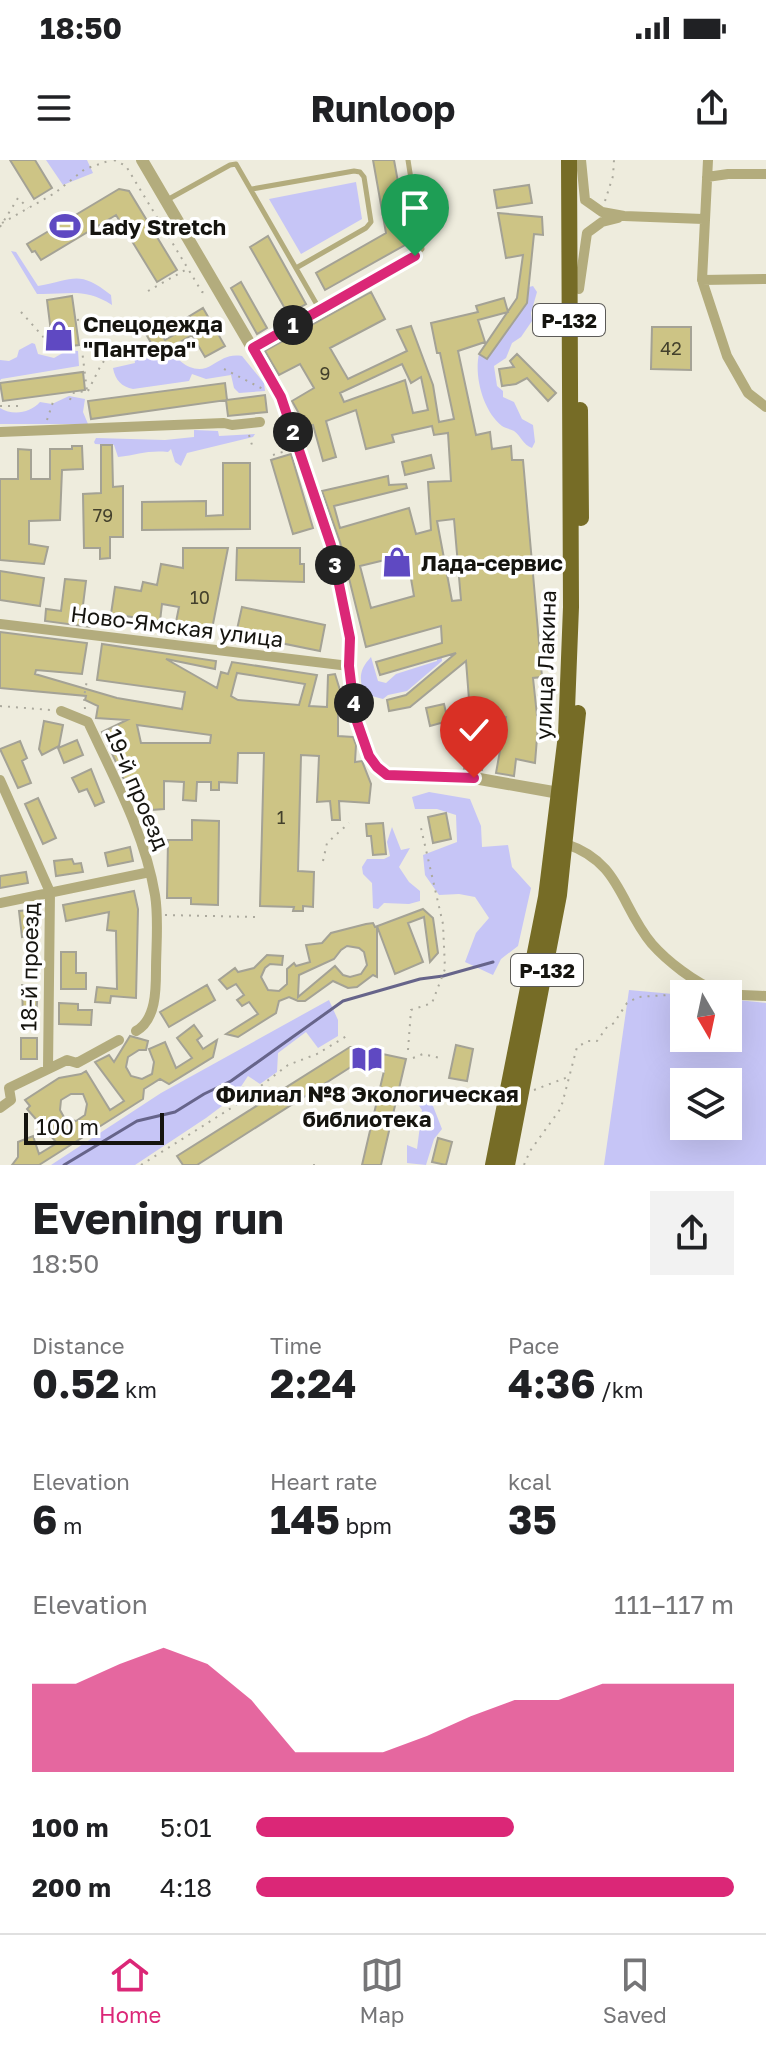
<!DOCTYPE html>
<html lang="en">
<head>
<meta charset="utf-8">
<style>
	body { margin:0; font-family:"Golos Text",sans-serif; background:#f2f2f2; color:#202124; height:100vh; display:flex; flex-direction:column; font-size:30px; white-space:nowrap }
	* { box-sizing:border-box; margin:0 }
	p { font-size:26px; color:#757577 }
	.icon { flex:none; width:44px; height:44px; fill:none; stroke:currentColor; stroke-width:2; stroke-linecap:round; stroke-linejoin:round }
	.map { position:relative; height:1005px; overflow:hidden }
	.panel { display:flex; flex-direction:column; background:#fff; flex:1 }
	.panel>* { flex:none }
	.needle { width:52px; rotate:171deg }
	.tools { position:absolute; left:670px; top:820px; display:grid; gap:16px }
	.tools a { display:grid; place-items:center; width:72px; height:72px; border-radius:0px; background:#fff; box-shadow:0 8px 32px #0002; font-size:40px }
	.scale { position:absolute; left:24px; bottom:20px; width:140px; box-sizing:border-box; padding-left:8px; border:4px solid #15140f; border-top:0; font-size:22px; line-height:28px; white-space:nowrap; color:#15140f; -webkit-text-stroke:6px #fff; paint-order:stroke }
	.pin { position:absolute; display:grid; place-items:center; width:68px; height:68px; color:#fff; margin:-82px -34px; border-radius:50% 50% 50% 0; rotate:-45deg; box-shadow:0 0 8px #0007 }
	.pin .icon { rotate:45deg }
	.km { position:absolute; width:40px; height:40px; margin:-20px; border-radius:50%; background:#222; color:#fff; font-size:22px; line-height:40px; text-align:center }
	.round { display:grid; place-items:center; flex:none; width:84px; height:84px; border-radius:0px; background:#f2f2f2 }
	.overview { display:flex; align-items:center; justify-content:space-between; height:136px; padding:0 32px }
	h1 { font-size:44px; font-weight:700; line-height:60px }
	.figures { display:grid; grid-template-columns:repeat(3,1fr); gap:12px; height:136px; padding:8px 32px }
	.figures div { display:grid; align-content:center }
	.figures b { font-size:40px; font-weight:700 }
	.figures small { font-size:22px; font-weight:400 }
	.figures p { font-size:22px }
	.chart { height:224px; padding:16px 32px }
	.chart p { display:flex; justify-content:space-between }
	.chart svg { width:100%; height:144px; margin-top:8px; fill:#db2777; opacity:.7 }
	ul { padding:0 32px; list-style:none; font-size:26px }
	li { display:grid; grid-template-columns:128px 96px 1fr; align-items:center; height:60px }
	li i { height:20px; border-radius:10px; background:#db2777 }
	.status { display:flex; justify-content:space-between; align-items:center; height:56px; padding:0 40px; background:#fff; direction:ltr }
	.status svg { height:22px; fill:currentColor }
	header { display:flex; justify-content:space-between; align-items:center; height:104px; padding:0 32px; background:#fff; font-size:36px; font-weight:700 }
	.dock { display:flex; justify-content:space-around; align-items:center; height:112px; border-top:2px solid #e0e0e0; background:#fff; font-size:22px; color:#757577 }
	.dock a { display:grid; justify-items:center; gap:4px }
	.dock .on { color:#db2777 }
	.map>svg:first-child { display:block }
</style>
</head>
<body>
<div class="status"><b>18:50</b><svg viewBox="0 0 49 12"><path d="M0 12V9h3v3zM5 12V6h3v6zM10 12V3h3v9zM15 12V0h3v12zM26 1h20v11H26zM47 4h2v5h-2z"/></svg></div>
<header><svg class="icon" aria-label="menu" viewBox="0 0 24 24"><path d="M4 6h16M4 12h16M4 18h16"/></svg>Runloop<svg class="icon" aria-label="share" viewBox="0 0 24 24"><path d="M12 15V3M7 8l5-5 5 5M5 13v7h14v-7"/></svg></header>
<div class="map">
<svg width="766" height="1005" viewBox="0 0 766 1005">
	<rect width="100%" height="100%" fill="#eeecdd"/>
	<path fill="#c6c5f6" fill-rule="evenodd" d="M46 0H87L93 13 63 25Z
		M356 22 362 59 301 94 269 39Z
		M11 91 16 92 38 126C74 120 78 109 111 135L112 145C84 127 68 135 37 134Z
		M533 126 537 132 531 153 532 161 521 177 512 183 506 198 494 206 497 226 503 231V237L514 242 522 259 533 265 535 282 532 288C523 285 521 276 514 271 510 269 505 268 502 266 483 251 474 216 479 194L487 199 527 143 529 127Z
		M32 183 35 184 38 194 54 198 68 190 78 191 79 206 1 219 0 221V200L9 201 17 197 19 190Z
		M139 183 150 184 158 190 171 185C174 202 196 216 212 205 223 199 228 194 242 196L264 223 265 231 239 233 234 228 231 215 206 219 192 214 189 221 133 229C122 227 115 220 113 208L135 203 133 189Z
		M69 236 85 239 83 252 88 264H0V248C13 256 30 253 40 242L52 244Z
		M194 270 218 271 219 276 255 274 253 277 187 293 181 306 175 302 171 289 168 292C147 290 138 295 118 297L114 285 95 284 94 282 96 278 165 280 194 277Z
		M441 485 442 501 407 531 388 535 383 539 364 534C359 518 359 510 371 497L378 521 386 523 396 514 437 501 436 488Z
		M429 632 470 639 481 666 482 687 508 685 512 707 531 728 518 786 501 799 493 815 465 802 476 773 489 758 475 737 459 734 439 735 425 715 423 695 457 682 456 655 437 649H415L412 637Z
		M392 667 401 690 410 688 399 707 409 722 420 731V741L409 744 384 743 378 749 373 748 372 723 363 714 362 707 367 699H384L390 696 387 682Z
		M629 830 684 835V878H728V839L766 843V1005H604ZM684 922H728V966H684Z
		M329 840 338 860V876L318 888 306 872 278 893 277 912 260 924 248 916 234 937 206 958 135 1005H51L161 933Z
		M415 928 433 946 442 969 434 979 426 1005 407 1003V985L417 989 422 950 413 937Z"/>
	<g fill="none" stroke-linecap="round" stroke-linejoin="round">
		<path stroke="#66648a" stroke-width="3" d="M64 1005 137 961 175 952 204 934 231 921 343 841 420 819 443 816 493 802"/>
	</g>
	<path fill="#cdc485" stroke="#a4a295" stroke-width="2" fill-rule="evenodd" d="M10 0H35L52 28 34 39Z
		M373 0H394L408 77 405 85 325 130 316 113 386 73Z
		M529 25 532 43 497 48 494 30Z
		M119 29 129 31 177 110 157 122 116 55 41 100 35 91 32 92 27 84Z
		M498 53 542 57 543 75 534 74 527 143 487 199 479 194 517 138 523 95 506 98Z
		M268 76 306 144 288 154 250 87Z
		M241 122 267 168 257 174 231 128Z
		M371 132 385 159 330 188 348 219 407 191 397 170 411 166 433 225 439 262 454 259 440 193H437L431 163 478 152 476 146 504 138 508 152 478 160 485 182 458 191 476 275 490 272 492 289 511 286 512 300H523L542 517 533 518 538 565 535 603 516 599 514 616 496 613 506 557 495 555 482 610 464 609 472 578 466 501 410 547 389 551 387 540 406 535 456 493 380 515 376 502 442 483 441 466 366 487 340 382 322 331 388 316 389 325 406 324 407 328 334 346 340 368 409 348 416 374 431 370 428 322 451 321 448 273 434 275 432 266 392 275 394 282 366 289 356 250 326 261 336 297 323 301 313 265 303 269 299 258 301 257 292 241 314 228 300 204 279 215 265 191ZM402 204 411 223 421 217 428 250 413 253 405 220 344 242 340 233ZM454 359 461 440 452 441 437 361ZM385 400 389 413 409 407 414 436 371 448 360 406Z
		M72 136 79 185 53 188 47 140Z
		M203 148 225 186 205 197 192 175 158 195 146 174 158 168 165 180 188 167 183 160Z
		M652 167H691V210L651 209Z
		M517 194 556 233 548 241 527 218 516 224 502 226 499 209 514 207 510 201Z
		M83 212 85 230 3 241 0 223Z
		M225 223 227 240 91 259 88 241Z
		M265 235 267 252 228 256 226 240Z
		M101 285H112L113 327 123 326V377H110V398L100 399V388H84L83 334 101 333Z
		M72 286H82L83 309 62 310 60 360 29 361V384L48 387 44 404 0 400V319H18V289L31 290V319H50V289H72Z
		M291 294 313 368 293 374 271 300Z
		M431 295 434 308 405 315 402 302Z
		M223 303H250V369L142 370V342L206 341V356L223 355Z
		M183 388H228L212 469 176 462 179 447 162 444 160 461 111 454 115 427 141 431 143 422 157 425 161 404 183 408Z
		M237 388H300V404H304V422L236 420Z
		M0 411 44 418 40 446 0 440Z
		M65 419 86 421 82 453 92 454 90 467 45 461 46 449 61 451Z
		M242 447 325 465 320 491 236 474Z
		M0 472 87 483 82 514 36 510 35 514 117 538 182 549 185 532 97 520 102 484 216 501 215 509 166 499 217 528 221 512 228 514 232 502 317 515 309 546 327 547 328 515 335 514 343 540 338 539V576L353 577 356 585 355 602 362 601 371 624 369 643 339 641 340 660H332L330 641 317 642 319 596 301 595 298 711 314 712 313 747 303 746V751H293L294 747 260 746 264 593H238L237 623 219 622V630H211V622H197L196 641 183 640 184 622 164 621V649L138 651 136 639H133L102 572 127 560 96 558 98 546 85 540 86 536 0 528ZM237 513 305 524 299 545 238 540 231 536ZM137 565 211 575 210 583H141Z
		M444 544 448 561 430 566 426 548Z
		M44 561 63 565 59 586 42 595 39 589Z
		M77 580 83 595 64 603 58 588Z
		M20 581 27 598 22 601 31 623 18 628 0 589Z
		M91 609 104 642 95 646 87 629 79 632 72 618Z
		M38 638 56 678 43 684 25 644Z
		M446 653 451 679 433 683 428 657Z
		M192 660 219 661 218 745 191 744V738H167L168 680H192Z
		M383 663 386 694 373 695 371 676H367L366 664Z
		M130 687 133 701 108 706 105 693Z
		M72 699 74 704 81 703 83 712 56 716 54 701Z
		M26 712 28 723 0 728V716Z
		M134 731 138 749 136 838 111 836 110 843 95 842 97 827 117 829 116 771 107 770 109 752 66 761 63 745Z
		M41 749 42 758 35 759 36 766 31 767 32 775 22 777 19 751Z
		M423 749 433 758 438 793 430 802 424 757 408 763 423 802 395 814 377 766V817L373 815 357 827 348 828 333 821 305 841H298L289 837 279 841 276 853 238 877 226 874 258 854 249 842 242 846 237 840 244 835 236 824 227 829 219 820 235 808 238 812 254 808 267 795 283 796 282 805 270 804 265 808 261 817 268 830 279 831 287 824V809L294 803 296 806 310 802 306 785 322 783 331 773 366 764 373 763 375 767ZM347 786 359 788 364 792 367 805 361 814 350 817 343 815 335 806 298 837 299 815 334 799 341 790Z
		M61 792H76V813H86V829H61Z
		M22 825H38L36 860 23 859Z
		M207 825 215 840 169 867 160 852Z
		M59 843 78 844V850H92L91 865 59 864Z
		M194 865 202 876 197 880 203 889 217 880 213 897 169 924 160 919 144 929 143 939 39 1005H12L18 997V982L33 976 39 994 57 983 27 949 30 946 25 940 59 918 81 914 86 911 110 950 124 941 95 902 109 895 114 902 130 876 148 881 146 890H139L128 897 126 907 131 916 142 919 152 914 154 902 149 889 165 882 176 908 192 898 177 878ZM71 934H83L87 944 85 955 76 961 65 959 60 950 61 940Z
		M21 878H37V899H21Z
		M456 885 473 889 467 921 449 918Z
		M350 887 406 899 381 1005H362L384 911 354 905 197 1005H183L177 996Z
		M438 978 452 982 446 1005 432 1002Z"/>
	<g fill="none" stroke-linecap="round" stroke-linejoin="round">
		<path stroke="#aba99d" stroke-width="2" stroke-dasharray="2 6" stroke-linecap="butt" d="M114 0 126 6 202 132 207 133
			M605 41 613 16 614 0
			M2 63 55 33 85 9 111 0
			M0 67 18 38 28 48
			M148 131 187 109
			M21 152 47 181 52 192 102 186
			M77 160 98 157
			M224 209 263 229
			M88 231 101 205 117 184
			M70 240 72 233 87 231 82 190
			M0 246H19
			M47 260 53 242
			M249 275 252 285
			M273 295 286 291
			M0 546 51 550
			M85 549 84 537 87 520
			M323 701 327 683 349 663
			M165 755 256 757
			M408 890 411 850 432 843 445 809 443 764 421 668
			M413 898 423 894 440 898
			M534 930 568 917
			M141 1005 236 945 288 905 317 894 350 874
			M313 1005H316
			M524 1005 530 991 561 948 577 887 588 881H597L607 867 614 863 627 843 638 837 697 833"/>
		<path stroke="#b3ac7d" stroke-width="5" d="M252 29 354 11 360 12 364 17 371 62 366 68 296 108
			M167 40 230 5 236 4 320 150
			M254 187 415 96 422 89 408 0"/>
		<path stroke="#b3ac7d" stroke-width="10" d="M581 0 585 40 602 52 624 56 703 59
			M708 0 702 120 727 196 748 233 766 247
			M707 17 728 14H766
			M702 120 766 119
			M579 129 587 73 602 62 618 58
			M0 272 224 263 232 265 260 262
			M0 464 349 506
			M61 551 88 562C114 618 145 674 155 735 159 759 156 786 156 810 156 830 156 860 136 871
			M0 620 50 732 48 909
			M566 684C621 702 620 746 652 784 667 801 695 823 717 831 731 836 751 835 766 836
			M0 743 150 712
			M0 948 11 940 9 928 67 900 77 903 119 880"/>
		<path stroke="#b3ac7d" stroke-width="12" d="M142 0 281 237 331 385 350 478 349 506 355 556 369 596 377 607 387 615 474 618 559 633"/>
		<path stroke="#766c26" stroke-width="16" d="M580 250 581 358
			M493 1005 546 737 566 575 571 447 569 0
			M507 1005 559 735 578 553"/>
	</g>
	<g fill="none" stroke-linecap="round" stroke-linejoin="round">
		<g stroke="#fff" stroke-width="16">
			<path id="route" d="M415 96 253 188 281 237 331 385 350 478 349 506 355 556 369 596 377 607 387 615 474 618"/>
		</g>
		<use href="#route" stroke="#db2777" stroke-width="10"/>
	</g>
	<defs>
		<g id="stadium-bare" transform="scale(2.4)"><path d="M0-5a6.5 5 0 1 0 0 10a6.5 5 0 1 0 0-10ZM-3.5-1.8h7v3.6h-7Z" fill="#5f49c2" stroke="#fff" stroke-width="2.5" paint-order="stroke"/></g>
		<g id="shop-bare" transform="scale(2.4)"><path d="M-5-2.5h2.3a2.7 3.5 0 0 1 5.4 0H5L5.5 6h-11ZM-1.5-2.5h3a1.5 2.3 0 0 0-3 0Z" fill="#5f49c2" stroke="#fff" stroke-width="2.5" paint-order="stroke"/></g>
		<g id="library-bare" transform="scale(2.4)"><path d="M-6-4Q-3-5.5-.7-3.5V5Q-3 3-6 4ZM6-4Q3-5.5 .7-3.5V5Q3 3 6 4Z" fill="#5f49c2" stroke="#fff" stroke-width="2.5" paint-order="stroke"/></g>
	</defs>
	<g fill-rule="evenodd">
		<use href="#stadium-bare" x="65" y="66"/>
		<use href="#shop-bare" x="59" y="176"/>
		<use href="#shop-bare" x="397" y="402"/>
		<use href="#library-bare" x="367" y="899"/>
	</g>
	<g text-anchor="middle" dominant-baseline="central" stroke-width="7" stroke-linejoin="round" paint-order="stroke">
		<g font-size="18" fill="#43402c">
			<text x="671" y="188">42</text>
			<text x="325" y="213">9</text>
			<text x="103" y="355">79</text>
			<text x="200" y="437">10</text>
			<text x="281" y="657">1</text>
		</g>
		<g fill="#fff" stroke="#5b5a57" stroke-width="2">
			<rect x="533" y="144" width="72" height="32" rx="6"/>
			<rect x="511" y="794" width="72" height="32" rx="6"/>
		</g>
		<g font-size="20" font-weight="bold" fill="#15140f">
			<text x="569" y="160">Р-132</text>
			<text x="547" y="810">Р-132</text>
		</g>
		<g font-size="22" font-weight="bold" fill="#15140f" stroke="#fff" text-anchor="start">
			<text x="89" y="66">Lady Stretch</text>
			<text x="83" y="163">Спецодежда<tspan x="83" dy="25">"Пантера"</tspan></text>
			<text x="421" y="402">Лада-сервис</text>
			<text x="367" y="933" text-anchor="middle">Филиал №8 Экологическая<tspan x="367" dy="25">библиотека</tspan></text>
		</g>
		<g font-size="22" fill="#15140f" stroke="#fff">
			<text transform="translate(177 466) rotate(7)">Ново-Ямская улица</text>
			<text transform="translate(545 505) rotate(-88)">улица Лакина</text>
			<text transform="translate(138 629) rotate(67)">19-й проезд</text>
			<text transform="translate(29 807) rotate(-89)">18-й проезд</text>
		</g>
	</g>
</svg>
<div class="tools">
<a><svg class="needle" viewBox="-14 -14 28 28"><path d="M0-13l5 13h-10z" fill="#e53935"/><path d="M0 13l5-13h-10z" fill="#757577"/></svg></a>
<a><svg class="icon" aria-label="layers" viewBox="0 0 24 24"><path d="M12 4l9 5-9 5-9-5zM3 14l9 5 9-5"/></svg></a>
</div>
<div class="scale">100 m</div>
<div class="pin" style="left:415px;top:96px;background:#1e9e55"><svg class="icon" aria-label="arrive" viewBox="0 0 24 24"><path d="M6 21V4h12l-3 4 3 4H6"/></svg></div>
<div class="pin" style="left:474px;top:618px;background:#d93025"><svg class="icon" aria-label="check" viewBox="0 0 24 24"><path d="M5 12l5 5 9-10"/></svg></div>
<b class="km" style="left:293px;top:165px">1</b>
<b class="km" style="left:293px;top:272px">2</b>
<b class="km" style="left:335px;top:405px">3</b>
<b class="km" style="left:354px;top:543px">4</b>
</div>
<section class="panel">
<div class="overview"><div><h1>Evening run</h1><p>18:50</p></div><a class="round"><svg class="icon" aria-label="share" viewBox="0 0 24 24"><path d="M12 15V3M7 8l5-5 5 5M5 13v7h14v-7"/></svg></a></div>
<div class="figures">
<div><p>Distance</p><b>0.52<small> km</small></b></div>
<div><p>Time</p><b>2:24</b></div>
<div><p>Pace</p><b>4:36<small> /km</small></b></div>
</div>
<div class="figures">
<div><p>Elevation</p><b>6<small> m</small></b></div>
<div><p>Heart rate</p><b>145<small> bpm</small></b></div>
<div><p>kcal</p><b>35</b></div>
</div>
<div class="chart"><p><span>Elevation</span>111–117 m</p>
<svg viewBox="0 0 160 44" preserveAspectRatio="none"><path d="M0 44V17L10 17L20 11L30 6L40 11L50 22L60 38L70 38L80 38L90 33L100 27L110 22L120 22L130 17L140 17L150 17L160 17V44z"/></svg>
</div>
<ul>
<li><b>100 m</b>5:01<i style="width:54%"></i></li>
<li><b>200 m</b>4:18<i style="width:100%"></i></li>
</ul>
</section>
<nav class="dock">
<a class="on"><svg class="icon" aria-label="home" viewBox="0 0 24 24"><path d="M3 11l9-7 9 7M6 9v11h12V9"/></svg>Home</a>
<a><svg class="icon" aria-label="map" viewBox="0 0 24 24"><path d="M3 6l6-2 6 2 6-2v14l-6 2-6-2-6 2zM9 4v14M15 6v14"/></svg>Map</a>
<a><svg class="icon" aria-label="saved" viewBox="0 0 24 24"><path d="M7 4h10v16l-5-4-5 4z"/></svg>Saved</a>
</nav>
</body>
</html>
